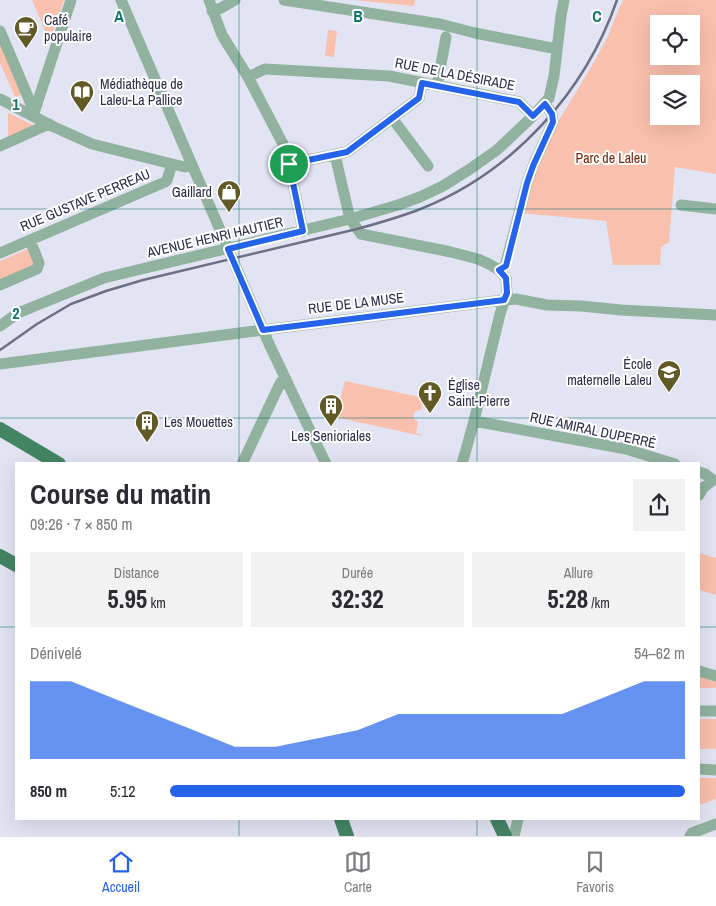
<!DOCTYPE html>
<html lang="fr">
<head>
<meta charset="utf-8">
<style>
	body { margin:0; font-family:"Archivo Narrow",sans-serif; background:#f2f2f3; color:#2b2b33; height:100vh; display:flex; flex-direction:column; font-size:19px; white-space:nowrap }
	* { box-sizing:border-box; margin:0 }
	p { font-size:16px; color:#7c7c81 }
	.icon { flex:none; width:28px; height:28px; fill:none; stroke:currentColor; stroke-width:2; stroke-linecap:round; stroke-linejoin:round }
	.map { position:relative; flex:1; overflow:hidden }
	.panel { position:absolute; left:15px; top:462px; width:685px; height:358px; display:flex; flex-direction:column; background:#fff; border-radius:0px; box-shadow:0 5px 20px #0002 }
	.panel>* { flex:none }
	.controls { position:absolute; left:650px; top:15px; display:grid; gap:10px }
	.controls a { display:grid; place-items:center; width:50px; height:50px; border-radius:0px; background:#fff; box-shadow:0 5px 20px #0002; font-size:25px }
	.pin { position:absolute; display:grid; place-items:center; width:42px; height:42px; color:#fff; margin:-21px; border:2px solid #fff; border-radius:50%; box-shadow:0 1px 5px #0007 }
	.round { display:grid; place-items:center; flex:none; width:52px; height:52px; border-radius:0px; background:#f2f2f3 }
	.summary { display:flex; align-items:center; justify-content:space-between; height:85px; padding:0 15px }
	h1 { font-size:28px; font-weight:700; line-height:38px }
	.stats { display:grid; grid-template-columns:repeat(3,1fr); gap:8px; height:85px; padding:5px 15px }
	.stats div { display:grid; align-content:center; border-radius:0px; background:#f2f2f3; text-align:center }
	.stats b { font-size:25px; font-weight:700 }
	.stats small { font-size:14px; font-weight:400 }
	.stats p { font-size:14px }
	.chart { height:140px; padding:10px 15px }
	.chart p { display:flex; justify-content:space-between }
	.chart svg { width:100%; height:90px; margin-top:5px; fill:#2563eb; opacity:.7 }
	ul { padding:0 15px; list-style:none; font-size:16px }
	li { display:grid; grid-template-columns:80px 60px 1fr; align-items:center; height:38px }
	li i { height:12px; border-radius:6px; background:#2563eb }
	.menu { display:flex; justify-content:space-around; align-items:center; height:70px; border-top:1px solid #e1e1e2; background:#fff; font-size:14px; color:#7c7c81 }
	.menu a { display:grid; justify-items:center; gap:2px }
	.menu .selected { color:#2563eb }
	.map>svg:first-child { display:block }
</style>
</head>
<body>
<div class="map">
<svg width="716" height="836" viewBox="0 0 716 836">
	<rect width="100%" height="100%" fill="#e2e4f3"/>
	<path fill="#f9c0ad" fill-rule="evenodd" d="M32 0H64L50 42Z
		M354 0H415L414 6Z
		M624 0H716V174L675 167 669 242 661 247 660 265H613L606 221 521 213 533 169 553 130 593 64 608 36 620 6ZM659 24H691V56H659ZM659 84H691V116H659Z
		M328 30 337 31 334 57 325 56Z
		M0 41 23 94 15 97 0 63Z
		M8 113 35 126 8 138Z
		M30 248 36 265 0 283V261Z
		M345 381 424 398 421 410H418L415 412 413 416 416 421H417L418 422 416 433 423 435 422 436 335 417Z
		M699 553 716 558V595L699 590Z
		M699 676 716 681V688H699Z
		M699 719H716V749H699Z
		M699 778H716V799L699 805Z"/>
	<g fill="none" stroke-linecap="round" stroke-linejoin="round">
		<path stroke="#90b29e" stroke-width="11" d="M121 0 270 346 326 464
			M209 0 222 35 248 77 283 144 289 164 303 231
			M284 0 440 24 475 33 557 49
			M212 11 221 8 235 0
			M0 31 34 111
			M248 77 265 69 389 76 519 102 533 116
			M437 86 446 37
			M0 99 54 127 92 144 172 164 185 167 192 165
			M33 116 71 0
			M392 118 428 166
			M0 146 49 124
			M335 155 350 219 361 234 451 252 478 259 489 264 499 270 506 278 507 293 500 314 474 421 462 464
			M289 164 347 152 419 98 422 83
			M681 205 716 209
			M0 253 165 182 167 180 172 164
			M499 270 505 266 527 183 533 166 553 122 552 114 545 104
			M0 285 37 269 39 263 30 240
			M0 326 18 313 104 278 350 219 398 205 420 197 443 186 470 169 497 150 533 116 549 98 554 76 561 16 564 0
			M0 364 263 330 504 300 516 299 547 305 581 306 621 310 716 315
			M474 421 626 449 675 464
			M242 464 276 392 281 382 286 379
			M699 472 705 474 713 480H716
			M699 495 703 488 713 480
			M699 671 716 676
			M699 711H716
			M699 769 716 770
			M514 836 518 819
			M690 836 692 833 716 824"/>
		<path stroke="#438563" stroke-width="14" d="M0 429 59 464
			M0 556 16 565
			M341 819 347 836
			M497 819 505 836"/>
		<path stroke="#6d6f87" stroke-width="2.5" d="M0 350 37 324 71 304 106 291 143 280 357 229C379 223 401 217 423 208 514 171 585 92 617 0"/>
	</g>
	<g fill="none" stroke-linecap="round" stroke-linejoin="round">
		<g stroke="#fff" stroke-width="10">
			<path id="route" d="M422 83 519 102 533 116 545 104 552 114 553 122 533 166 527 183 506 266 499 270 506 278 507 293 504 300 263 330 228 249 303 231 289 164 347 152 419 98Z"/>
		</g>
		<use href="#route" stroke="#2563eb" stroke-width="6"/>
	</g>
	<path fill="none" stroke="#0f766e" stroke-width="1" stroke-opacity="0.55" d="M239 0V464M477 0V464M0 209H716M0 418H716M0 627H16M699 627H716M239 819V836M477 819V836"/>
	<defs>
		<g id="cafe-pin" transform="scale(1.25)"><path d="M0 17L-7.5 6A9.5 9.5 0 1 1 7.5 6Z" fill="#625a26" stroke="#fff"/><path d="M-5.5-4.5H6V0H3Q3 3.5 0 3.5H-2.5Q-5.5 3.5-5.5 0ZM3-3.2v2h1.7v-2ZM-6 4.5H4V6H-6Z" fill="#fff"/></g>
		<g id="library-pin" transform="scale(1.25)"><path d="M0 17L-7.5 6A9.5 9.5 0 1 1 7.5 6Z" fill="#625a26" stroke="#fff"/><path d="M-6-4Q-3-5.5-.7-3.5V5Q-3 3-6 4ZM6-4Q3-5.5 .7-3.5V5Q3 3 6 4Z" fill="#fff"/></g>
		<g id="shop-pin" transform="scale(1.25)"><path d="M0 17L-7.5 6A9.5 9.5 0 1 1 7.5 6Z" fill="#625a26" stroke="#fff"/><path d="M-5-2.5h2.3a2.7 3.5 0 0 1 5.4 0H5L5.5 6h-11ZM-1.5-2.5h3a1.5 2.3 0 0 0-3 0Z" fill="#fff"/></g>
		<g id="school-pin" transform="scale(1.25)"><path d="M0 17L-7.5 6A9.5 9.5 0 1 1 7.5 6Z" fill="#625a26" stroke="#fff"/><path d="M0-5L7-2L0 1L-7-2ZM-4 1L0 2.5L4 1V4Q0 6-4 4Z" fill="#fff"/></g>
		<g id="church-pin" transform="scale(1.25)"><path d="M0 17L-7.5 6A9.5 9.5 0 1 1 7.5 6Z" fill="#625a26" stroke="#fff"/><path d="M-1.2-6h2.4v3.5h3.3v2.4h-3.3V6h-2.4V-.1h-3.3v-2.4h3.3Z" fill="#fff"/></g>
		<g id="building-pin" transform="scale(1.25)"><path d="M0 17L-7.5 6A9.5 9.5 0 1 1 7.5 6Z" fill="#625a26" stroke="#fff"/><path d="M-4-6H4V6H1V3H-1V6H-4ZM-2.5-4.3h1.7v1.8h-1.7ZM.8-4.3h1.7v1.8H.8ZM-2.5-1h1.7V.8h-1.7ZM.8-1h1.7V.8H.8Z" fill="#fff"/></g>
	</defs>
	<g fill-rule="evenodd">
		<use href="#cafe-pin" x="26" y="28"/>
		<use href="#library-pin" x="82" y="92"/>
		<use href="#shop-pin" x="229" y="192"/>
		<use href="#school-pin" x="669" y="372"/>
		<use href="#church-pin" x="430" y="393"/>
		<use href="#building-pin" x="331" y="406"/>
		<use href="#building-pin" x="147" y="422"/>
	</g>
	<g text-anchor="middle" dominant-baseline="central" stroke-width="4" stroke-linejoin="round" paint-order="stroke">
		<g font-size="14" fill="#2b2d4a" stroke="#fff" text-anchor="start">
			<text x="44" y="20">Café<tspan x="44" dy="16">populaire</tspan></text>
			<text x="100" y="84">Médiathèque de<tspan x="100" dy="16">Laleu-La Pallice</tspan></text>
			<text x="212" y="192" text-anchor="end">Gaillard</text>
			<text x="652" y="364" text-anchor="end">École<tspan x="652" dy="16">maternelle Laleu</tspan></text>
			<text x="448" y="385">Église<tspan x="448" dy="16">Saint-Pierre</tspan></text>
			<text x="164" y="422">Les Mouettes</text>
			<text x="331" y="436" text-anchor="middle">Les Senioriales</text>
		</g>
		<g font-size="14" fill="#2b2d4a" stroke="#fff">
			<text transform="translate(455 74) rotate(11)">RUE DE LA DÉSIRADE</text>
			<text transform="translate(85 200) rotate(-23)">RUE GUSTAVE PERREAU</text>
			<text transform="translate(215 237) rotate(-13)">AVENUE HENRI HAUTIER</text>
			<text transform="translate(356 303) rotate(-7)">RUE DE LA MUSE</text>
			<text transform="translate(593 430) rotate(12)">RUE AMIRAL DUPERRÉ</text>
		</g>
		<g font-size="14" fill="#702709" stroke="#fff">
			<text x="611" y="158">Parc de Laleu</text>
		</g>
	</g>
	<g font-size="16" text-anchor="middle" font-weight="bold" fill="#0f766e" stroke="#fff" stroke-width="4" stroke-linejoin="round" paint-order="stroke">
		<text x="119" y="22">A</text>
		<text x="358" y="22">B</text>
		<text x="597" y="22">C</text>
		<text x="16" y="110">1</text>
		<text x="16" y="319">2</text>
	</g>
</svg>
<div class="controls">
<a><svg class="icon" aria-label="locate" viewBox="0 0 24 24"><circle cx="12" cy="12" r="6"/><path d="M12 2v4M12 18v4M2 12h4M18 12h4"/></svg></a>
<a><svg class="icon" aria-label="layers" viewBox="0 0 24 24"><path d="M12 4l9 5-9 5-9-5zM3 14l9 5 9-5"/></svg></a>
</div>
<div class="pin" style="left:289px;top:164px;background:#1e9e55"><svg class="icon" aria-label="arrive" viewBox="0 0 24 24"><path d="M6 21V4h12l-3 4 3 4H6"/></svg></div>
<section class="panel">
<div class="summary"><div><h1>Course du matin</h1><p>09:26 · 7 × 850 m</p></div><a class="round"><svg class="icon" aria-label="share" viewBox="0 0 24 24"><path d="M12 15V3M7 8l5-5 5 5M5 13v7h14v-7"/></svg></a></div>
<div class="stats">
<div><p>Distance</p><b>5.95<small> km</small></b></div>
<div><p>Durée</p><b>32:32</b></div>
<div><p>Allure</p><b>5:28<small> /km</small></b></div>
</div>
<div class="chart"><p><span>Dénivelé</span>54–62 m</p>
<svg viewBox="0 0 160 44" preserveAspectRatio="none"><path d="M0 44V6L10 6L20 14L30 22L40 30L50 38L60 38L70 34L80 30L90 22L100 22L110 22L120 22L130 22L140 14L150 6L160 6V44z"/></svg>
</div>
<ul>
<li><b>850 m</b>5:12<i style="width:100%"></i></li>
</ul>
</section>
</div>
<nav class="menu">
<a class="selected"><svg class="icon" aria-label="home" viewBox="0 0 24 24"><path d="M3 11l9-7 9 7M6 9v11h12V9"/></svg>Accueil</a>
<a><svg class="icon" aria-label="map" viewBox="0 0 24 24"><path d="M3 6l6-2 6 2 6-2v14l-6 2-6-2-6 2zM9 4v14M15 6v14"/></svg>Carte</a>
<a><svg class="icon" aria-label="saved" viewBox="0 0 24 24"><path d="M7 4h10v16l-5-4-5 4z"/></svg>Favoris</a>
</nav>
</body>
</html>
